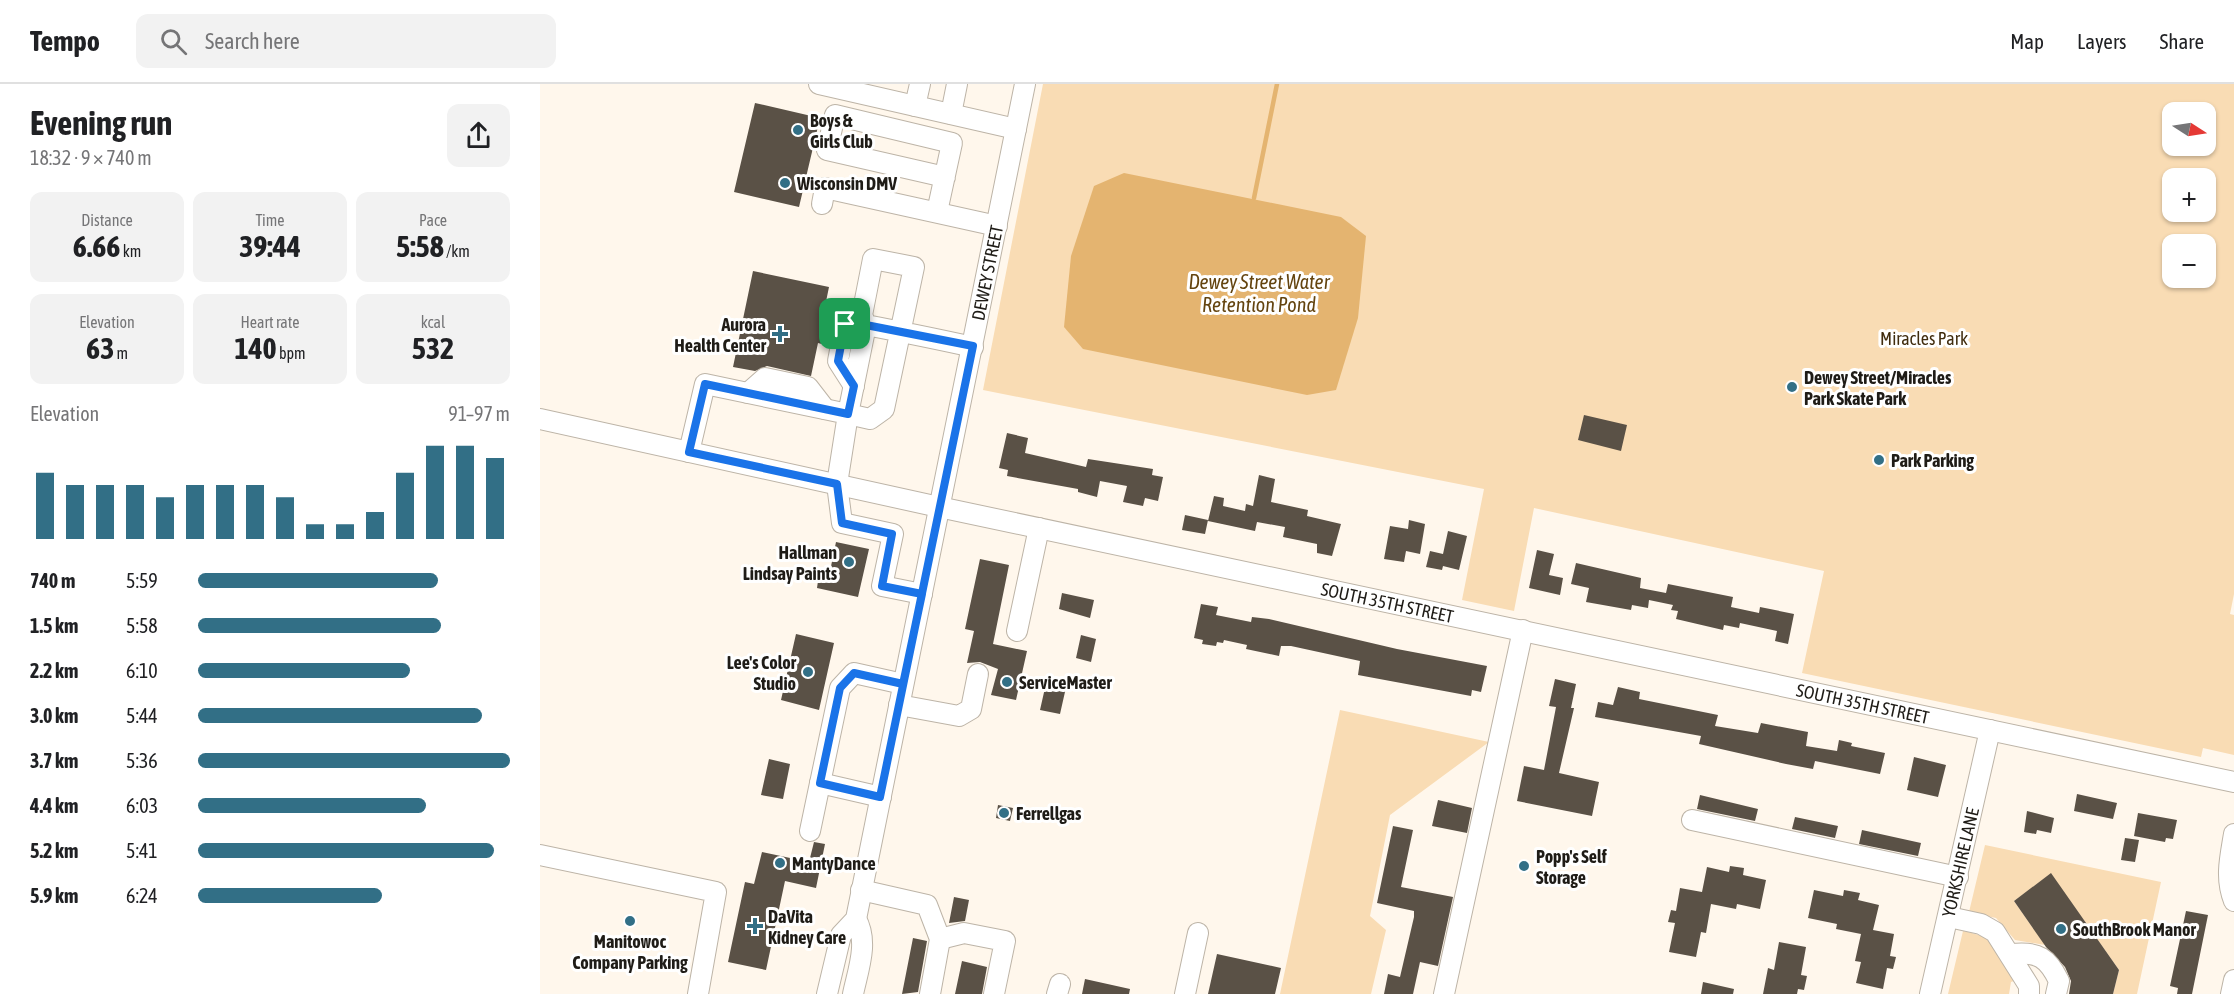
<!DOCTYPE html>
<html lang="en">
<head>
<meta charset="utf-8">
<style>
	body { margin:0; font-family:"Asap Condensed",sans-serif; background:#f2f2f2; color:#202124; height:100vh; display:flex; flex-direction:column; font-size:22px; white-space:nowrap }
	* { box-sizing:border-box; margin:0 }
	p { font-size:20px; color:#757577 }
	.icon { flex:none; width:33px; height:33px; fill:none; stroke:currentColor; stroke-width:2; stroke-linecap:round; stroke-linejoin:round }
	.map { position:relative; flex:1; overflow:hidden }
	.side { display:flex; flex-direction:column; background:#fff; width:540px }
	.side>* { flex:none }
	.needle { width:39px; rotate:102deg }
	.fabs { position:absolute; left:1622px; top:18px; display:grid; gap:12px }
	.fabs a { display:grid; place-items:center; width:54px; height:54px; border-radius:12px; background:#fff; box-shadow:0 2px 4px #0004; font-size:30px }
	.pin { position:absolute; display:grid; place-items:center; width:51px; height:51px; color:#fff; margin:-26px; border-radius:12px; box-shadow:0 3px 9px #0006 }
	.round { display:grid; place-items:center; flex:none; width:63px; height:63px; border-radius:12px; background:#f2f2f2 }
	.head { display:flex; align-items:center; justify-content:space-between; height:102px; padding:0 30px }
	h1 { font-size:33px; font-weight:700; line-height:45px }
	.metrics { display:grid; grid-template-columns:repeat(3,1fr); gap:9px; height:102px; padding:6px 30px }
	.metrics div { display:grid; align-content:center; border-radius:12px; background:#f2f2f2; text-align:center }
	.metrics b { font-size:30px; font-weight:700 }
	.metrics small { font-size:16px; font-weight:400 }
	.metrics p { font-size:16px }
	.chart { height:168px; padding:12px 30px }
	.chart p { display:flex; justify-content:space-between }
	.chart svg { width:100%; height:108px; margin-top:6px; stroke:#326f86; stroke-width:6 }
	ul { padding:0 30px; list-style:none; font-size:20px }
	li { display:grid; grid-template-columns:96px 72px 1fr; align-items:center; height:45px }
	li i { height:15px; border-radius:8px; background:#326f86 }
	header { display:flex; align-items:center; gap:36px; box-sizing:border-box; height:84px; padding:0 30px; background:#fff; border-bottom:2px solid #e0e0e0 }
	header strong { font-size:28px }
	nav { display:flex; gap:33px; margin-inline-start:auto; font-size:21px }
	.search { width:420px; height:54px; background:#f2f2f2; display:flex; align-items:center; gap:15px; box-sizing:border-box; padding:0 21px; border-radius:12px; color:#757577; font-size:22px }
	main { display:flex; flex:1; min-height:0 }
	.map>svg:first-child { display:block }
</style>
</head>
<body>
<header>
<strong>Tempo</strong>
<div class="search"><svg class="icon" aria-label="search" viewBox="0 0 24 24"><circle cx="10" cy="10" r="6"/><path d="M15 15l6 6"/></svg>Search here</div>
<nav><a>Map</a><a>Layers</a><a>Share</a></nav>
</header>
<main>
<section class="side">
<div class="head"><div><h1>Evening run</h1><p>18:32 · 9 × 740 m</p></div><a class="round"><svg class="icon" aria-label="share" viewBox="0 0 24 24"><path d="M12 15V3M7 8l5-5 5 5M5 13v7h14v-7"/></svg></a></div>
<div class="metrics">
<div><p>Distance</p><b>6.66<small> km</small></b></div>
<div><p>Time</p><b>39:44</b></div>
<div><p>Pace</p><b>5:58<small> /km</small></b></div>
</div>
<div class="metrics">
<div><p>Elevation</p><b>63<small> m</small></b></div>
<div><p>Heart rate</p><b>140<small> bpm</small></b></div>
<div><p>kcal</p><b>532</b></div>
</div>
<div class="chart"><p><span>Elevation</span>91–97 m</p>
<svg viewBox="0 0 160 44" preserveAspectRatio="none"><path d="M5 44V17M15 44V22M25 44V22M35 44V22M45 44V27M55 44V22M65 44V22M75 44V22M85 44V27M95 44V38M105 44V38M115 44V33M125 44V17M135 44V6M145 44V6M155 44V11"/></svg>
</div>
<ul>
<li><b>740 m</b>5:59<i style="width:77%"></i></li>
<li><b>1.5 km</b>5:58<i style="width:78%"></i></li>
<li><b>2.2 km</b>6:10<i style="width:68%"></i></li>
<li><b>3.0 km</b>5:44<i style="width:91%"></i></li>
<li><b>3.7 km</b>5:36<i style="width:100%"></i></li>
<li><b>4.4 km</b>6:03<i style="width:73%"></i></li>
<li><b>5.2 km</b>5:41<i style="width:95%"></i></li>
<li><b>5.9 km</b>6:24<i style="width:59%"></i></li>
</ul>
</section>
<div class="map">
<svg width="1694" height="910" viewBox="0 0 1694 910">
	<rect width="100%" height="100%" fill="#fff7ec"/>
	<path fill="#f9dcb4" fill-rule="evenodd" d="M503 0H1694V510L1690 530 1694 531V671L1663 664 1661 673 1262 589 1284 487 994 424 974 527 922 516 944 405 443 306ZM1632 28H1665V62H1632ZM1632 94H1665V128H1632ZM1632 160H1665V194H1632Z
		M800 626 949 658 850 731 830 832 846 846 831 910H740Z
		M1445 761 1621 798 1597 910H1573L1579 886 1511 790 1474 817 1505 861 1475 856 1456 834 1429 828Z
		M1423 847C1456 853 1463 868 1480 895L1471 898 1469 910H1408Z"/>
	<path fill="#e4b470" d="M584 89 801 133 826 152 818 234 796 306 767 311 543 265 524 243 531 172 554 102Z"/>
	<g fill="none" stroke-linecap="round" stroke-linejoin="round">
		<path stroke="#e4b470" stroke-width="4.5" d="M714 114 737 0"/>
	</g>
	<path fill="#5a5146" d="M215 19 280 34 259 123 194 108Z
		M213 187 289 203 281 242 292 244 289 262 278 259 271 292 227 282 215 287 193 283Z
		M1044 331 1087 341 1081 367 1038 356Z
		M467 349 488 354 485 369 546 383 548 375 613 385 612 391 623 393 618 417 605 414 603 422 583 418 587 402 560 397 557 413 538 408V405L467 392 468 386 459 384Z
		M719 391 735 395 731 418 768 426 767 432 801 440 792 472 777 469V460L743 453 745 443 717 438 715 447 668 437 674 412 684 414 683 422 705 427 706 420 713 422Z
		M645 431 668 436 665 450 642 446Z
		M869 436 885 440 880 470 866 467 864 478 844 475 850 442 868 445Z
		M908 447 927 452 919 486 903 482 902 486 886 483 890 467 903 470Z
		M296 458 329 465 318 513 277 504 279 490 289 492Z
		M997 466 1014 470 1009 491 1023 494 1020 511 989 504Z
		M440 475 469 481 453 560 487 567 476 616 451 611 458 585 440 578 427 579 434 547 425 545Z
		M1036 479 1101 494 1100 504 1126 509 1128 500 1193 513 1191 523 1219 529 1220 523 1254 530 1248 560 1235 557 1237 547 1200 539 1199 544 1184 541 1183 546 1136 535 1138 527 1131 526 1133 521 1109 516 1108 524 1092 521 1091 526 1046 518 1049 504 1031 500Z
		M522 509 554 516 550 534 519 525Z
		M661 520 678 523 676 531 711 538 712 533 729 535 857 565 947 582 941 608 932 606 931 612 818 591 820 577 751 562H741L739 572 706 565 707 561 684 556 683 559 677 558 676 562 662 560 663 556 654 554Z
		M256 550 294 559 279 626 241 616Z
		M541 551 556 555 551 578 536 574Z
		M507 595 527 599 520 630 500 626Z
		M1015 595 1036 600 1031 624H1034L1019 689 1059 698 1052 732 977 717 984 682 1004 686 1016 623 1009 622Z
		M1078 603 1100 608 1099 615 1178 631 1175 642 1218 649 1221 639 1268 648 1266 662 1297 667 1299 656 1312 659 1311 662 1345 669 1340 690 1275 677 1273 685 1246 680 1159 660 1161 652 1055 633 1058 618 1073 621Z
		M1374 673 1406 681 1398 713 1367 706Z
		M229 675 250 680 243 715 221 711Z
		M1537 710 1577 719 1573 735 1534 727Z
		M1160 711 1218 725 1215 737 1157 725Z
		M898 716 932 724 927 749 892 742Z
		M458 721 473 724 470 737 456 734Z
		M1487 727 1514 734 1511 749 1497 746 1496 750 1484 748Z
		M1598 729 1637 736 1633 755 1626 754 1625 758 1594 752Z
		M1255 733 1298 742 1295 754 1252 745Z
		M853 742 873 746 861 803 913 813 898 882 880 878 873 910H844L848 890 860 893 874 833V827L837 819Z
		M1322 746 1381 759 1378 772 1319 760Z
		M1585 754 1599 756 1595 778 1581 776Z
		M274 758 285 760 276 804 245 797 226 886 188 878 205 798 214 800 222 768 269 778Z
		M1190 782 1204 784 1203 791 1226 796 1220 825 1197 820 1196 825 1171 820 1166 849 1161 848 1156 873 1129 868 1135 839 1128 838 1131 826 1136 827 1140 804 1162 808 1167 783 1189 788Z
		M1511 789 1579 886 1573 910H1529L1531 897 1525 883 1506 863 1474 817Z
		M1274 806 1303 812 1304 806 1320 809 1318 816 1339 821 1333 846 1354 850 1350 872 1356 873 1353 885 1347 884 1343 905 1316 899 1321 878 1315 877 1321 850 1296 845 1297 840 1268 834Z
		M414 813 429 816 425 837 409 839Z
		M1646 827 1668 831 1652 910H1637L1638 904 1630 902Z
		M373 854 387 857 378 908 362 910Z
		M1239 858 1266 863 1261 891 1267 892 1264 906 1258 905 1257 910H1223L1228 884 1234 886Z
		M677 870 741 884 735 910H668Z
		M422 877 447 883 442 910H415Z
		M545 895 590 905 589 910H542Z
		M1163 898 1194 905 1193 910H1161Z"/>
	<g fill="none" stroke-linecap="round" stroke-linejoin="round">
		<g stroke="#bdb4a7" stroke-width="22">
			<g id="minor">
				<path d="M279 0 476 45"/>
				<path d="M375 22 380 0"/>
				<path d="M411 30 417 0"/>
				<path d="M282 120 285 104 457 142"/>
				<path d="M397 128 412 59 295 31 287 66 405 93"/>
				<path d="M326 241 322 231 333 175 374 183 344 325 330 335 308 330 326 241C362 248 397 255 433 263"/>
				<path d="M314 302 298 277 305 240 322 231"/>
				<path d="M208 309 225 294 268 303 285 325"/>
				<path id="s1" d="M0 335 399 423 1694 698"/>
				<path d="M149 368 165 300 308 330 297 400 302 439 353 450 342 502 382 510"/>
				<path d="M477 547 499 444"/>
				<path d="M359 621 419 632 431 625 438 590"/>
				<path d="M280 699 341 713"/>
				<path d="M1152 736 1418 793"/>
				<path d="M270 747 300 604 314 589 363 600"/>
				<path d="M1694 750C1690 774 1685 794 1694 817"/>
				<path d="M0 771 176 808 158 910"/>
				<path d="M321 806 387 821 400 855 390 910"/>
				<path d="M1409 833 1441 840 1455 848 1489 902V910"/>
				<path d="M400 855 424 849 465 857 454 910"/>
				<path d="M1472 870C1498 867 1508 874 1519 897L1516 910"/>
				<path id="s2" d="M287 910 301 851 316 835 485 0"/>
				<path d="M313 910C318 886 329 858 316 835"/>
				<path d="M517 910 520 900"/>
				<path d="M645 910 658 849"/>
				<path d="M904 910 983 546"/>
				<path id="s3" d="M1390 910 1450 646"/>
				<path d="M1691 910 1694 896"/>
			</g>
		</g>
		<use href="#minor" stroke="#fff" stroke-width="20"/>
	</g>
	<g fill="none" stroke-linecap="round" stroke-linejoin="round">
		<g stroke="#fff" stroke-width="12">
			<path id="route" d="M305 240 298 277 314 302 308 330 165 300 149 368 297 400 302 439 352 450 342 502 382 510 363 600 314 589 300 604 280 699 340 713 433 262 326 241 322 231 305 240"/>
		</g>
		<use href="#route" stroke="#1a73e8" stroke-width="8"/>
	</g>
	<g fill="#326f86" stroke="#fff" stroke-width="2">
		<circle cx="258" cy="46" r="6"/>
		<circle cx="245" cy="99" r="6"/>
		<path d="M237 241h6v6h6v6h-6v6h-6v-6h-6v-6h6z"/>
		<circle cx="1252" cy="303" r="6"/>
		<circle cx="1339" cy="376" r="6"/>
		<circle cx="309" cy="478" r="6"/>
		<circle cx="268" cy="588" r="6"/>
		<circle cx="467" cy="598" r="6"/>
		<circle cx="464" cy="729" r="6"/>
		<circle cx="240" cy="779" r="6"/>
		<circle cx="984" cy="782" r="6"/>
		<circle cx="90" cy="837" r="6"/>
		<path d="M212 833h6v6h6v6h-6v6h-6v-6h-6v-6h6z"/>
		<circle cx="1521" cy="845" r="6"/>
	</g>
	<g text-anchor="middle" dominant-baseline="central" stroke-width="6" stroke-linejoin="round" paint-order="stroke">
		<g font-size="18" font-weight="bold" fill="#1f1c17" stroke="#fff" text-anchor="start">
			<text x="270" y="36">Boys &amp;<tspan x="270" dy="21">Girls Club</tspan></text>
			<text x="257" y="99">Wisconsin DMV</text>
			<text x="226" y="240" text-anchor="end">Aurora<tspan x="226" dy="21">Health Center</tspan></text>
			<text x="1264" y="293">Dewey Street/Miracles<tspan x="1264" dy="21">Park Skate Park</tspan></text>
			<text x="1351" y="376">Park Parking</text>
			<text x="297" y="468" text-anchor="end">Hallman<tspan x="297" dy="21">Lindsay Paints</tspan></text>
			<text x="256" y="578" text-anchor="end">Lee's Color<tspan x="256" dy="21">Studio</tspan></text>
			<text x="479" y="598">ServiceMaster</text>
			<text x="476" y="729">Ferrellgas</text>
			<text x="996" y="772">Popp's Self<tspan x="996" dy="21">Storage</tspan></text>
			<text x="252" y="779">MantyDance</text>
			<text x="228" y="832">DaVita<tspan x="228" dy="21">Kidney Care</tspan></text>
			<text x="1533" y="845">SouthBrook Manor</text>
			<text x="90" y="857" text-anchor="middle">Manitowoc<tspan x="90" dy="21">Company Parking</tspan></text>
		</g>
		<g font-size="18" fill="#1f1c17" stroke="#fff">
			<text stroke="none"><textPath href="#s2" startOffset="742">DEWEY STREET</textPath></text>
			<text stroke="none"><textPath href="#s1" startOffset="867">SOUTH 35TH STREET</textPath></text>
			<text stroke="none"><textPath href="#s1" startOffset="1353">SOUTH 35TH STREET</textPath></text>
			<text stroke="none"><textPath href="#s3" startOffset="135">YORKSHIRE LANE</textPath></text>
		</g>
		<g font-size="18" fill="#402c0e" stroke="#fff">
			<text x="1384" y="254">Miracles Park</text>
		</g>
		<g font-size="20" font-style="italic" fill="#64440f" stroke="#fff">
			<text x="719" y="197">Dewey Street Water<tspan x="719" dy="23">Retention Pond</tspan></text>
		</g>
	</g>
</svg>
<div class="fabs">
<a><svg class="needle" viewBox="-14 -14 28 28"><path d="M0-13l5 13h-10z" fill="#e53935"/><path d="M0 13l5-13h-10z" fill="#757577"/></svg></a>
<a>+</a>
<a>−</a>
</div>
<div class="pin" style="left:305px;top:240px;background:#1e9e55"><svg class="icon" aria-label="arrive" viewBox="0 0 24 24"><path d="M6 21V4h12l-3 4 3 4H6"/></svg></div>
</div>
</main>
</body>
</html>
